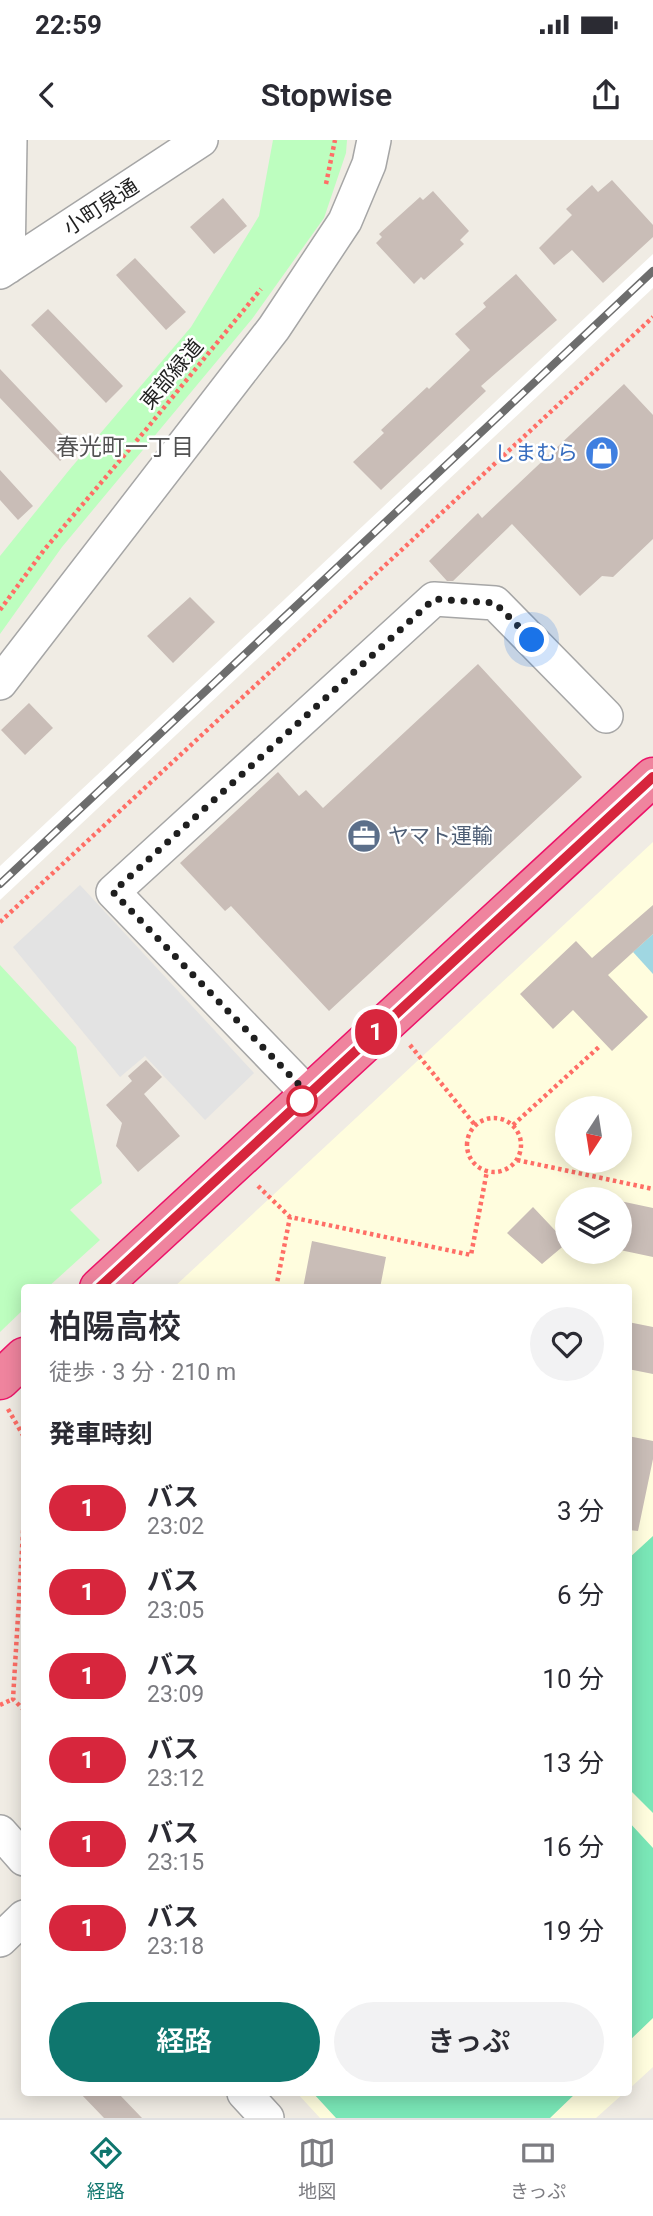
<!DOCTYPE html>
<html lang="ja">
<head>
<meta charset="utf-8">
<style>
	body { margin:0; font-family:Roboto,"Noto Sans JP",sans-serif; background:#f2f2f3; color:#2b2b33; height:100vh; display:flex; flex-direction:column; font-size:26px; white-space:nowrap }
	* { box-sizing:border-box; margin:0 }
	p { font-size:23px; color:#7c7c81 }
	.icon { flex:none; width:38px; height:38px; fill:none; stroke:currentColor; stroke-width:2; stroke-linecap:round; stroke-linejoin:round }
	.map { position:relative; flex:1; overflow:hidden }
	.details { position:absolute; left:21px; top:1144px; width:611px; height:812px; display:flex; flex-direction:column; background:#fff; border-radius:7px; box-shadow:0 4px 18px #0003 }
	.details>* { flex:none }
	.badge { padding:0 14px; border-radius:23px; font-size:24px; line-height:46px }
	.needle { width:46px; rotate:192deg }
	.buttons { position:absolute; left:555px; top:956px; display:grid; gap:14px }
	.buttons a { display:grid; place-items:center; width:77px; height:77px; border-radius:50%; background:#fff; box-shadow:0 4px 18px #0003; font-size:35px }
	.you { position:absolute; width:35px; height:35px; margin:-18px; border:5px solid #fff; border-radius:50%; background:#1a73e8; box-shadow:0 0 0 10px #1a73e833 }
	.map>.badge { position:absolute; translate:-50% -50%; box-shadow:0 0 0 4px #fff }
	h2 { padding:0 28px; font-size:26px; line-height:63px }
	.round { display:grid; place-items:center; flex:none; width:74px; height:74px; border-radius:37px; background:#f2f2f3 }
	.summary { display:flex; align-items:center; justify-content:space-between; height:119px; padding:0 28px }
	h1 { font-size:33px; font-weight:600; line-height:52px }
	.primary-button { display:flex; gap:14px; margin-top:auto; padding:14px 28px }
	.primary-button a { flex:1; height:80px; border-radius:42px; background:#0f766e; color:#fff; font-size:28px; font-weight:600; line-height:80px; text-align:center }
	.primary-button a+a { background:#f2f2f3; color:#2b2b33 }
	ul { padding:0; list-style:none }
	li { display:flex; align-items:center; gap:21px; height:84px; padding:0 28px }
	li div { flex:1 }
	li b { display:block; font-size:26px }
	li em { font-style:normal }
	li .badge { min-width:77px; font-weight:700; text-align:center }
	.status { display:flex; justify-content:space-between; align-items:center; height:49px; padding:0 35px; background:#fff; direction:ltr }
	.status svg { height:19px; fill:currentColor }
	header { display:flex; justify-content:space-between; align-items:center; height:91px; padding:0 28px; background:#fff; font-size:32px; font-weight:600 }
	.tabs { display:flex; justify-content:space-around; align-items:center; height:98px; border-top:2px solid #e1e1e2; background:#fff; font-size:19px; color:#7c7c81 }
	.tabs a { display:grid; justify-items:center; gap:4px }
	.tabs .active { color:#0f766e }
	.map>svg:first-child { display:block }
	.education { fill:#fffdde; fill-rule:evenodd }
	.park { fill:#bdfebf }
	.pitch { fill:#7ae7b7 }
	.parking { fill:#e3e3e3 }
	.water { fill:#a0d7e2 }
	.pier { fill:#fff }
	.building { fill:#c9bdb7 }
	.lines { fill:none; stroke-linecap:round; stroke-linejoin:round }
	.minor-casing { stroke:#a6a6a6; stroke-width:36 }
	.highway-casing { stroke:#ec1469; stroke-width:41 }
	.path { stroke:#ff6e66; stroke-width:4.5; stroke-dasharray:3.5 3.5; stroke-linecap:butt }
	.minor { stroke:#fff; stroke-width:33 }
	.highway { stroke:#ef849e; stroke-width:38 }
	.rail-casing { stroke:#6d6d6d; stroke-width:8 }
	.rail { stroke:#fff; stroke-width:5; stroke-dasharray:16; stroke-linecap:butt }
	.line-casing { stroke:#fff; stroke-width:16 }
	.line { stroke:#d7263d; stroke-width:10 }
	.walk { stroke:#1f1f1f; stroke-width:7; stroke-dasharray:0 12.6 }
	.stop-dot { fill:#fff; stroke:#d7263d; stroke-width:3.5 }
	.labels { text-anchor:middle; stroke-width:5; stroke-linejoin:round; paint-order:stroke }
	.street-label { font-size:21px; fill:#1f1f1f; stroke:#fff }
	.shop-label { font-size:21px; fill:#366cbe; stroke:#fff; text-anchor:end }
	.service-label { font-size:21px; fill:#4e5e75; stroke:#fff; text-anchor:start }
	.neighbourhood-label { font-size:23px; fill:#525252; stroke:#fff }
</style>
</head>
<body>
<div class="status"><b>22:59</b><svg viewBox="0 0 49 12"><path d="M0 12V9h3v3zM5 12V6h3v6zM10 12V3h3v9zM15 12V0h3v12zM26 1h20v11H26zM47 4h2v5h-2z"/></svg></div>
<header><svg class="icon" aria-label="back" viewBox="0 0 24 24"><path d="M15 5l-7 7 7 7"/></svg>Stopwise<svg class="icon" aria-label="share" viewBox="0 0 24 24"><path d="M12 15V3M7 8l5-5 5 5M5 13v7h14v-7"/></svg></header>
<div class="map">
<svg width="653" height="1978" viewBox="0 0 653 1978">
	<rect width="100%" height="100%" fill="#f0ece4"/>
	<path class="education" d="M 653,702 L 653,1927 L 628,1950 L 628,1148 L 173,1148 ZM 567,968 L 620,968 L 620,1020 L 567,1020 ZM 567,1059 L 620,1059 L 620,1111 L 567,1111 Z
		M 297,1953 L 624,1953 L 596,1978 L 320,1978 Z"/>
	<path class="park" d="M 273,0 L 347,0 L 346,13 L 324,78 L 252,179 L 62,407 L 0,494 L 0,416 L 70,329 L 191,187 L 259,76 Z
		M 0,825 L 76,907 L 102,1043 L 70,1070 L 100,1100 L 47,1148 L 24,1148 L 24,1169 L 0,1192 Z"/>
	<path class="pitch" d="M 653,1396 L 653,1673 L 628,1648 L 628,1419 Z
		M 628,1681 L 653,1708 L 653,1878 L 628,1902 Z
		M 313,1953 L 576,1953 L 550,1978 L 336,1978 Z"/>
	<path class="parking" d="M 80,745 L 254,933 L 205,980 L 145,916 L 120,937 L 13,807 Z"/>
	<path class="water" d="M 653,794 L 653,834 L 633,812 Z"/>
	<path class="pier" d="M 653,114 L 653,148 L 0,760 L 0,726 Z"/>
	<path class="building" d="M 612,40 L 653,85 L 653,97 L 603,143 L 572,110 L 554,125 L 539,108 L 572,75 L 566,69 L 592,45 L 598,52 Z
		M 433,51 L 469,91 L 460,100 L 464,104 L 424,140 L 421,137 L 414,144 L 376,103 L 382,97 L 379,94 L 420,57 L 423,60 Z
		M 223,58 L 247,86 L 214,114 L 190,87 Z
		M 135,118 L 186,172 L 166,190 L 116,135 Z
		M 516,134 L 557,180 L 481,246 L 486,251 L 381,350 L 353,322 L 384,293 L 381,290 L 427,247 L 429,249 L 470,210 L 455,194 L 486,167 L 483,163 Z
		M 48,169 L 123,246 L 106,263 L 31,185 Z
		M 0,229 L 75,308 L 60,321 L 0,258 Z
		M 624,244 L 653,275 L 653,399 L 613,437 L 602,436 L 580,456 L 512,384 L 453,441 L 447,441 L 429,421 L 478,373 L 482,378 Z
		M 0,330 L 33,366 L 18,380 L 0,360 Z
		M 190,457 L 215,482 L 173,523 L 147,496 Z
		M 478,524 L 582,637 L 329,871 L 231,766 L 225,771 L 180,723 L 278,632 L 299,656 L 306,650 L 323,668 Z
		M 29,563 L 53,588 L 25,615 L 1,590 Z
		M 653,765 L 653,794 L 608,835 L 648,877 L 612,911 L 573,870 L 553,889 L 520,854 L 576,801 L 592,818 Z
		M 146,920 L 162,937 L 144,954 L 180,996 L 138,1032 L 116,1006 L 122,983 L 106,965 L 132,941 L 128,936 Z
		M 620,1061 L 653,1068 L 653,1117 L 620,1110 Z
		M 533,1067 L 567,1103 L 542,1124 L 507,1093 Z
		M 312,1101 L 386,1117 L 380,1148 L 303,1148 Z
		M 628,1182 L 653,1187 L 653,1234 L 628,1229 Z
		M 628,1296 L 653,1301 L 653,1319 L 638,1391 L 628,1390 Z
		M 80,1953 L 118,1953 L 142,1978 L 104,1978 Z"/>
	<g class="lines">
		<g class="minor-casing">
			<path id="minor" d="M 8,127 L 10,0
				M 0,132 L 201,0
				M 0,543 L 274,188 L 345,81 L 369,24 L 374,0
				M 309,955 L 113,752 L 434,459 L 495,463 L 606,576
				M 0,1692 L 24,1719
				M 0,1800 L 24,1777
				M 244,1953 L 267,1978"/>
		</g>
		<g class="highway-casing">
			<path id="highway" d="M 99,1148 L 653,637
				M 0,1240 L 24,1217"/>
		</g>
		<path class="path" d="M 326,44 L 335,0
			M 0,470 L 44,410 L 144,292 L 261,149
			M 0,782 L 653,177
			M 410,905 L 475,985
			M467 1005a27 27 0 1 1 54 0a27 27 0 1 1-54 0Z
			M 513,985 L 600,906
			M 517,1020 L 653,1049
			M 258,1046 L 290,1077
			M 276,1148 L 290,1077 L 471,1115 L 487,1031
			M 8,1269 L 24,1297
			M 24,1376 L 13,1559 L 24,1570
			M 0,1565 L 13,1559"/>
		<use href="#minor" class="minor"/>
		<use href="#highway" class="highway"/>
		<g class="rail-casing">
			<path id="rail" d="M 0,744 L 653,131"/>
		</g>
		<use href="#rail" class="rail"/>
	</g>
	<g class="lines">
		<g class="line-casing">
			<path id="line" d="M 99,1148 L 653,637"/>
		</g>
		<use href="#line" class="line"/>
		<path class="walk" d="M 302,961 L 309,955 L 113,752 L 434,459 L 495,463 L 532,500"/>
	</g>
	<defs>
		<g id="shop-disc" transform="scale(1.75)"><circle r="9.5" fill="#3f7fe0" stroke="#fff"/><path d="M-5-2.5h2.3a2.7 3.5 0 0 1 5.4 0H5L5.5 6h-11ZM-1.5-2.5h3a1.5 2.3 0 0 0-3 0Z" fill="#fff"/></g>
		<g id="office-disc" transform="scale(1.75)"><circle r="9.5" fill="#5c6f8a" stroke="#fff"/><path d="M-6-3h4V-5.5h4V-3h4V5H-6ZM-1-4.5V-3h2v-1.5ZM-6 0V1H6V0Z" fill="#fff"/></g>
	</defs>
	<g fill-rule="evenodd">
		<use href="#shop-disc" x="602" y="313"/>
		<use href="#office-disc" x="364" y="696"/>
	</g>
	<circle class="stop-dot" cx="302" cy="961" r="14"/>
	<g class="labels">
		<g class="street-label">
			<text transform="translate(101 67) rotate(-33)" y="7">小町泉通</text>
			<text transform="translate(172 234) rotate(-50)" y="7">東部緑道</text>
		</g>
		<g class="shop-label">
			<text x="578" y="320">しまむら</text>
		</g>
		<g class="service-label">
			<text x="388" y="703">ヤマト運輸</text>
		</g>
		<g class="neighbourhood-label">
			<text x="125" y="315">春光町一丁目</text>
		</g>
	</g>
</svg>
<div class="buttons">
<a><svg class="needle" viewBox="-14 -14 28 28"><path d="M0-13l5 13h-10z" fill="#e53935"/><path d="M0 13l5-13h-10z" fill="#7c7c81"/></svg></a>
<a><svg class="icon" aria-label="layers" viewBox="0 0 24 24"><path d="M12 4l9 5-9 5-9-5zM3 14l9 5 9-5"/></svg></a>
</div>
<div class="you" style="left:532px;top:500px"></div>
<b class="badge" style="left:376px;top:892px;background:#d7263d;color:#fff">1</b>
<section class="details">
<div class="summary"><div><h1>柏陽高校</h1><p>徒歩 · 3 分 · 210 m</p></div><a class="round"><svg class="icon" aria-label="heart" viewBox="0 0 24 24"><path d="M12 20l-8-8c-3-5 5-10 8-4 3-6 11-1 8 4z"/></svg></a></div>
<h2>発車時刻</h2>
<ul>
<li><span class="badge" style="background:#d7263d;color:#fff">1</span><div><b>バス</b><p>23:02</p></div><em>3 分</em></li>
<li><span class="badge" style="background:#d7263d;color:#fff">1</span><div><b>バス</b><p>23:05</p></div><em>6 分</em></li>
<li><span class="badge" style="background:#d7263d;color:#fff">1</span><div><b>バス</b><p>23:09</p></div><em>10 分</em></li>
<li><span class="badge" style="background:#d7263d;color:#fff">1</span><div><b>バス</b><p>23:12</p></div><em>13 分</em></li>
<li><span class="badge" style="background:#d7263d;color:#fff">1</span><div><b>バス</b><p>23:15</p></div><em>16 分</em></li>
<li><span class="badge" style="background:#d7263d;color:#fff">1</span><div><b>バス</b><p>23:18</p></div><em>19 分</em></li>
</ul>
<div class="primary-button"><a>経路</a><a>きっぷ</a></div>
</section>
</div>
<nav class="tabs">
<a class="active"><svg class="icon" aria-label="directions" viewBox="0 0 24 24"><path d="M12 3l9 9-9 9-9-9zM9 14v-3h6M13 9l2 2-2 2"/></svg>経路</a>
<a><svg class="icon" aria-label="map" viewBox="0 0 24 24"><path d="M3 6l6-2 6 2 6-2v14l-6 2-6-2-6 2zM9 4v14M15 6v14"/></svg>地図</a>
<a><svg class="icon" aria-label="tickets" viewBox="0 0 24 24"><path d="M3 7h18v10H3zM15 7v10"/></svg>きっぷ</a>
</nav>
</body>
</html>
